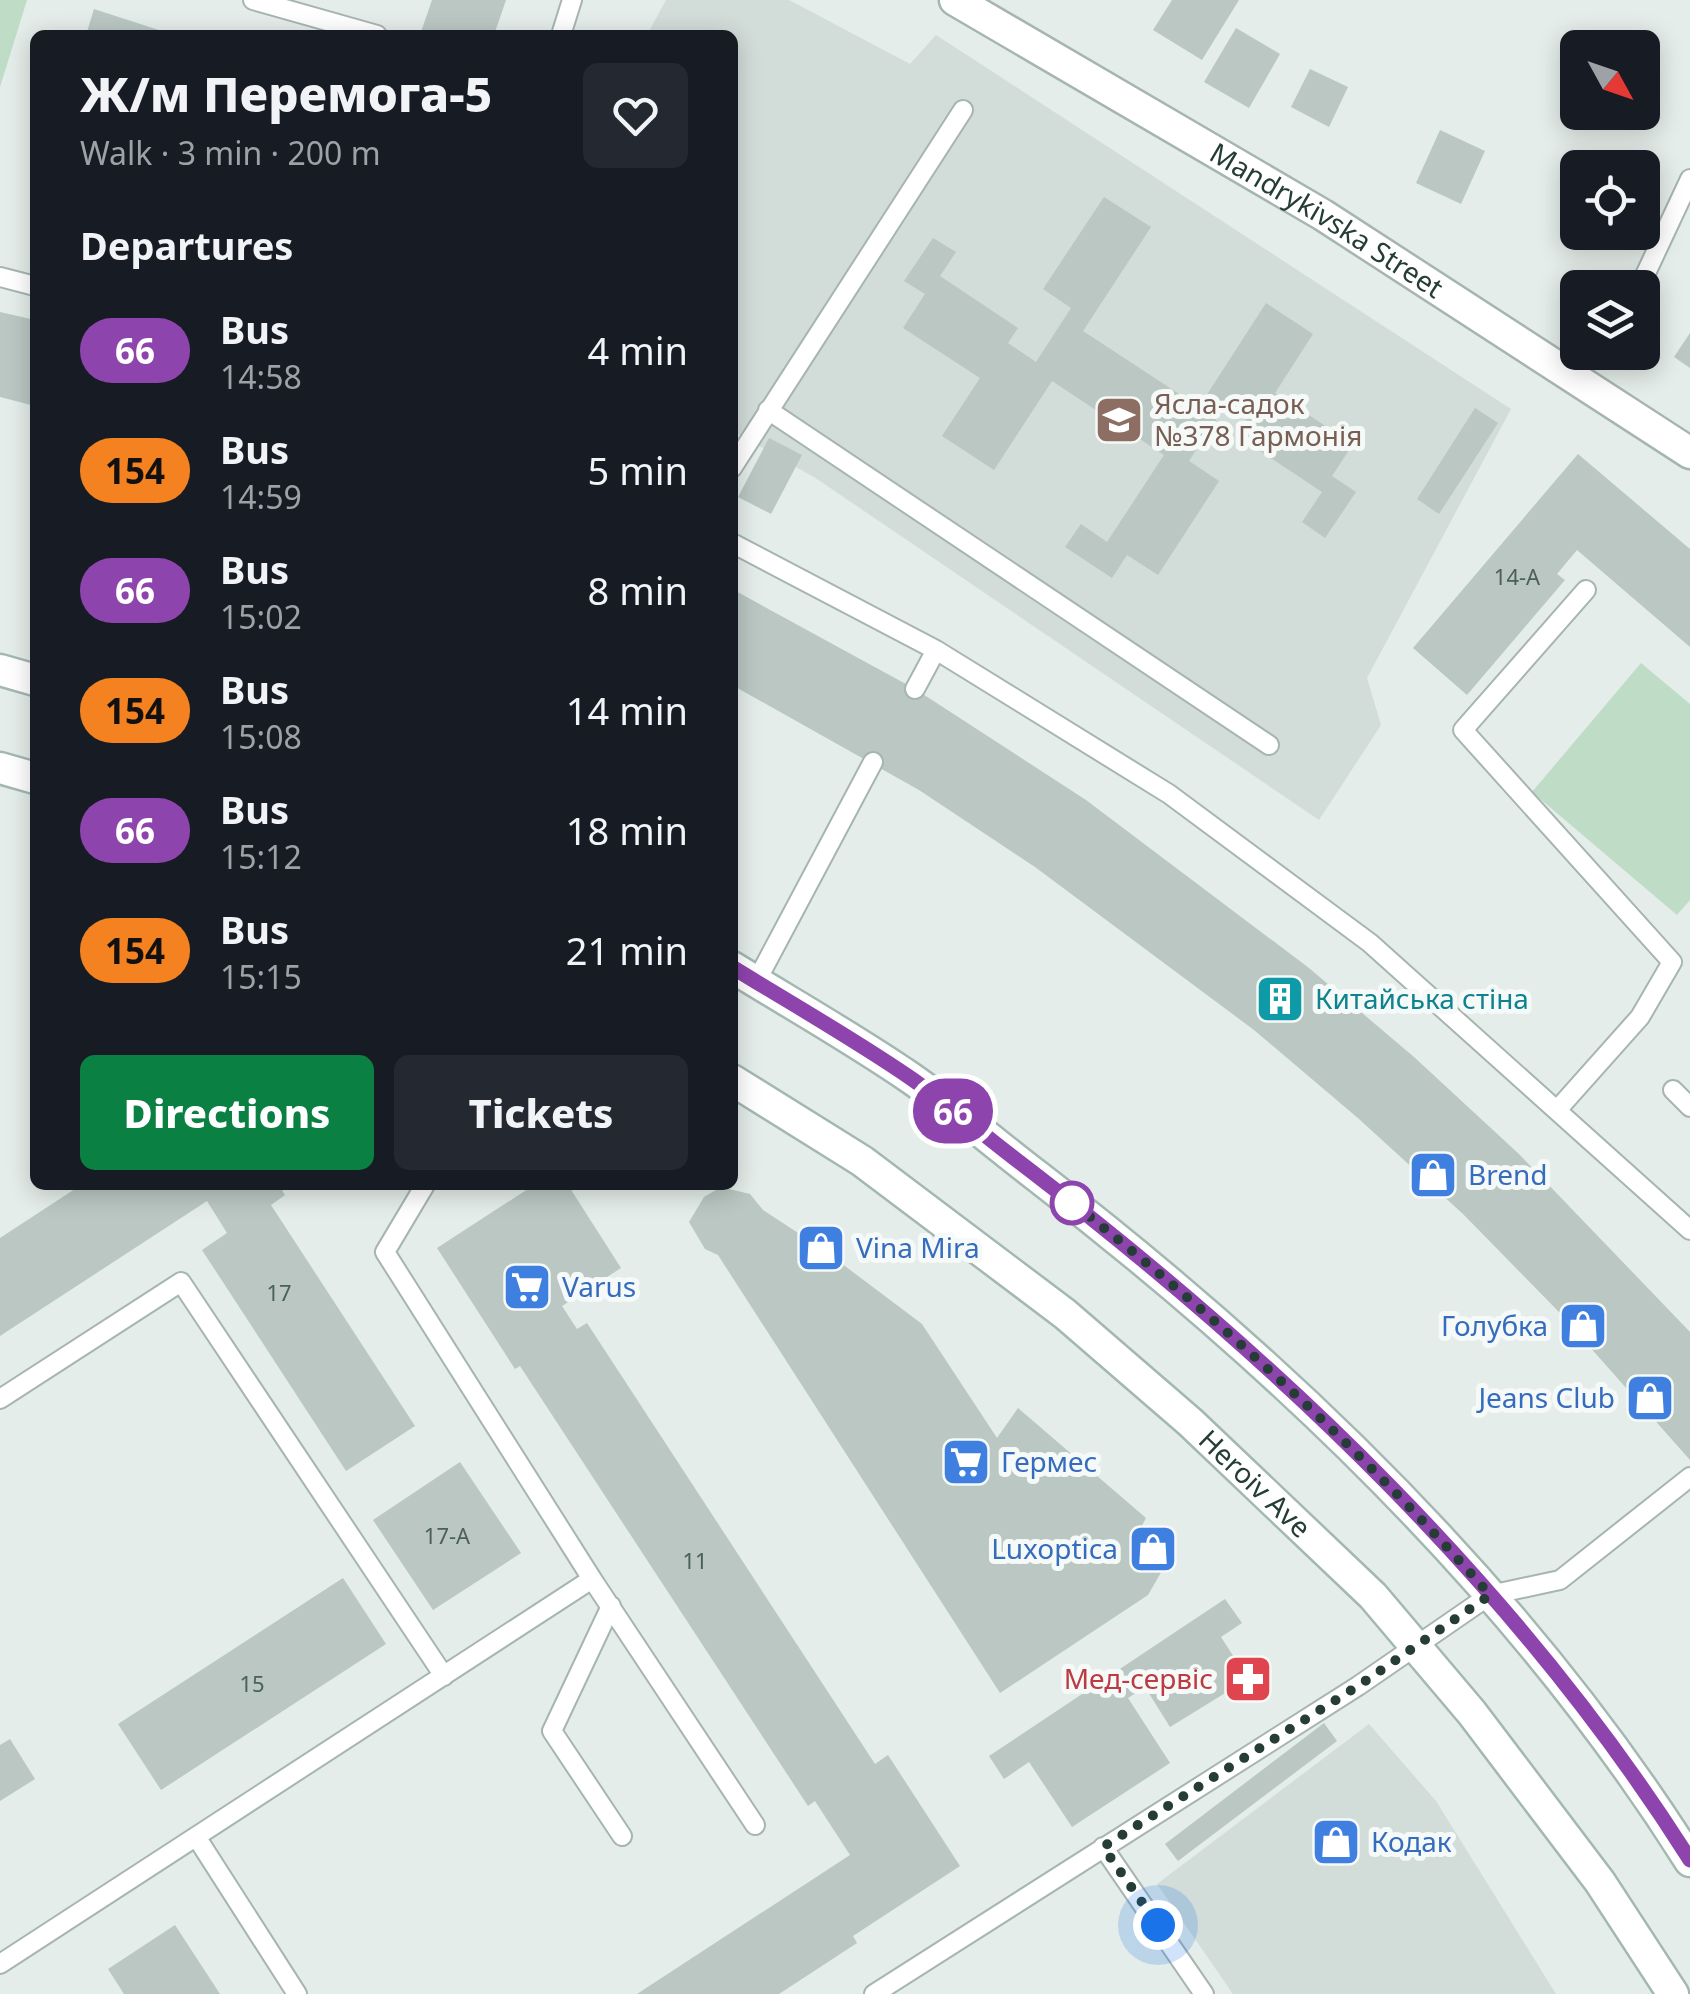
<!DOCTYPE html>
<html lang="en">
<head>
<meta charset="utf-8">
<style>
	body { margin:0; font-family:"Noto Sans",sans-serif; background:#242831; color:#f1f3f6; height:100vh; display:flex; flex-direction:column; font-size:38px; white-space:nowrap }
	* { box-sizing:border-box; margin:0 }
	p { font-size:32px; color:#9ea1a6 }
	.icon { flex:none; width:55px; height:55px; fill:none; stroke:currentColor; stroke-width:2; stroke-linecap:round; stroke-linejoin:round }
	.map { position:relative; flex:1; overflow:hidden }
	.sheet { position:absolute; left:30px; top:30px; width:708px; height:1160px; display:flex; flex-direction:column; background:#171b24; border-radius:15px; box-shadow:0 5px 25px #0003 }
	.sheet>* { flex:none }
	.badge { padding:0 20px; border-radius:32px; font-size:35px; line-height:65px }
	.needle { width:65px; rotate:130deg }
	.buttons { position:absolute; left:1560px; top:30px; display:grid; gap:20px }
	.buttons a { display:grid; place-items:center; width:100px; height:100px; border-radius:15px; background:#171b24; box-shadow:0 5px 25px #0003; font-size:50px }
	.you { position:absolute; width:50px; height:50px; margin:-25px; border:8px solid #fff; border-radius:50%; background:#1a73e8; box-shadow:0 0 0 15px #1a73e833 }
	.map>.badge { position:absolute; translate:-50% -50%; box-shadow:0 0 0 5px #fff }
	h2 { padding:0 50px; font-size:38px; line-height:90px }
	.round { display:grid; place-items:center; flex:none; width:105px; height:105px; border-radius:15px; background:#242831 }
	.headline { display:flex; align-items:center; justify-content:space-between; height:170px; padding:0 50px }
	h1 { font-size:48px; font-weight:800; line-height:75px }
	.action { display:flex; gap:20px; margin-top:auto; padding:20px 50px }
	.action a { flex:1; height:115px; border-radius:15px; background:#0b8043; color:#fff; font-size:40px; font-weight:800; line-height:115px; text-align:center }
	.action a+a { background:#242831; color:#f1f3f6 }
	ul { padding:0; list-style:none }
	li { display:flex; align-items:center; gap:30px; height:120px; padding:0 50px }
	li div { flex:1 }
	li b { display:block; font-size:38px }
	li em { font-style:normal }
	li .badge { min-width:110px; font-weight:700; text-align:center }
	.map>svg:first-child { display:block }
	.built { fill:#d2dcd8 }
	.green { fill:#bfdcc6 }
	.building { fill:#bac7c2 }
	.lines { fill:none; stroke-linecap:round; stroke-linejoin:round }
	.service-casing { stroke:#a7b5b0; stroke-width:22 }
	.minor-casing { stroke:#a7b5b0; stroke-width:35 }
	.secondary-casing { stroke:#a3b8b0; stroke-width:35 }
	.service { stroke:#fff; stroke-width:18 }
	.minor { stroke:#fff; stroke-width:30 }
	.secondary { stroke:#fff; stroke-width:30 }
	.line-casing { stroke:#fff; stroke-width:22 }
	.line { stroke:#8e44ad; stroke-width:15 }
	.walk { stroke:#253d36; stroke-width:10; stroke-dasharray:0 18 }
	.stop-dot { fill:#fff; stroke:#8e44ad; stroke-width:5 }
	.labels { text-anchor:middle; stroke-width:10; stroke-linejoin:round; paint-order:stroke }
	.number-label { font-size:22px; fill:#4a6059 }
	.street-label { font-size:28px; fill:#253d36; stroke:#f5f9f7 }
	.education-label { font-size:28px; fill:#785e54; stroke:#f5f9f7; text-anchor:start }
	.culture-label { font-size:28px; fill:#0d838f; stroke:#f5f9f7; text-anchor:start }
	.shop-label { font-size:28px; fill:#366cbe; stroke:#f5f9f7; text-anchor:start }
	.health-label { font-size:28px; fill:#be3a42; stroke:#f5f9f7; text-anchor:end }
</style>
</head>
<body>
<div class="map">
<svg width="1690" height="1994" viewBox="0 0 1690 1994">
	<rect width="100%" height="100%" fill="#e4ede9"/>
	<path class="built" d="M 666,0 L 789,0 L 910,64 L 936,35 L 1511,409 L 1367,678 L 1381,725 L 1319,820 L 817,479 L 733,431 L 732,35 L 647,35 Z
		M 1369,1724 L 1436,1801 L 1556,1994 L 1233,1994 L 1157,1884 Z"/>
	<path class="green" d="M 0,0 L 27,0 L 0,87 Z
		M 1641,663 L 1690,704 L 1690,900 L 1677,915 L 1532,792 Z"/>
	<path class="building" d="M 432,0 L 506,0 L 494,35 L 420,35 Z
		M 1172,0 L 1239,0 L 1202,60 L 1153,30 Z
		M 94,9 L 171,34 L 171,35 L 86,35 Z
		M 1236,28 L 1280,54 L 1249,108 L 1204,82 Z
		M 1310,69 L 1348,87 L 1329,127 L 1291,107 Z
		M 1440,130 L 1485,151 L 1461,204 L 1416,183 Z
		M 1104,197 L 1151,227 L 1083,331 L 1199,407 L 1266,303 L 1313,334 L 1275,393 L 1353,444 L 1332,476 L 1356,492 L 1325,538 L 1302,522 L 1322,492 L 1245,441 L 1255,426 L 1225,406 L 1189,461 L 1219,481 L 1158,575 L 1127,555 L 1112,578 L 1065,547 L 1081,524 L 1107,542 L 1164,455 L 1052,381 L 994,470 L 942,436 L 980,378 L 903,328 L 925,294 L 904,281 L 933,238 L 956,252 L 940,276 L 1018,328 L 1008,343 L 1036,362 L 1071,308 L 1043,289 Z
		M 0,312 L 35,320 L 35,406 L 0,397 Z
		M 1690,333 L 1690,368 L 1674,357 Z
		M 1475,408 L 1498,423 L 1439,514 L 1417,499 Z
		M 769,438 L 802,455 L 771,514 L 738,497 Z
		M 1578,454 L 1690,549 L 1690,647 L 1577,550 L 1557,574 L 1565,580 L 1467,695 L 1413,648 Z
		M 732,589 L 915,689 L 1086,800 L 1309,968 L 1414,1057 L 1520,1155 L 1690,1332 L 1690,1460 L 1557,1310 L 1463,1214 L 1359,1119 L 1254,1030 L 1035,867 L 919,790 L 732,685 Z
		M 81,1185 L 279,1185 L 285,1195 L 271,1205 L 415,1426 L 346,1471 L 202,1250 L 227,1233 L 207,1201 L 0,1336 L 0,1238 Z
		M 534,1185 L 568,1185 L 621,1268 L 562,1306 L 577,1329 L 587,1323 L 875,1764 L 888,1755 L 960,1866 L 853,1936 L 857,1943 L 779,1994 L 637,1994 L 850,1855 L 815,1801 L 808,1806 L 520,1366 L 515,1369 L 437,1248 Z
		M 721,1187 L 750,1194 L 763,1210 L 821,1248 L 922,1324 L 997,1438 L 1018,1408 L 1146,1518 L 1138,1533 L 1153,1549 L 1163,1569 L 1148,1595 L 1000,1693 L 718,1255 L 705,1249 L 689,1222 L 704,1197 Z
		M 460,1462 L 521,1553 L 433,1610 L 373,1520 Z
		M 343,1578 L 386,1644 L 161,1790 L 118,1724 Z
		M 1225,1599 L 1242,1623 L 1221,1637 L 1248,1679 L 1170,1727 L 1145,1687 L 1128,1698 L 1170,1763 L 1072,1827 L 1029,1762 L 1004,1779 L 989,1756 Z
		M 1324,1723 L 1337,1741 L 1178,1861 L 1165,1844 Z
		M 10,1739 L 35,1779 L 0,1801 L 0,1745 Z
		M 175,1925 L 220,1994 L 124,1994 L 108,1969 Z"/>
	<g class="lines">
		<g class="service-casing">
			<path id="service" d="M 253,0 L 377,35
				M 561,35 L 572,0
				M 0,277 L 35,286
				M 1639,288 L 1690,179
				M 1570,378 L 1588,352
				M 768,410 L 1269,745
				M 732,468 L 963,110
				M 732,543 L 936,650 L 1169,794 L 1370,943 L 1690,1230
				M 915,689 L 936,650
				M 756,982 L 873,762
				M 1673,1090 L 1690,1107
				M 1558,1109 L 1640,1017 L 1672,962 L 1463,730 L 1586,590
				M 0,1399 L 181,1282 L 444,1676
				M 592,1579 L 755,1825
				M 611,1606 L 552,1731 L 622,1836
				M 197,1838 L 297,1994
				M 1103,1847 L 1204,1994
				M 0,1964 L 592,1579 L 385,1252 L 425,1185
				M 874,1994 L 1358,1686 L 1490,1595 L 1560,1580 L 1690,1477"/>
		</g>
		<g class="minor-casing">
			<g id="minor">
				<path id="s1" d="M 955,0 L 1323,215 L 1690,453"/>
			</g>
		</g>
		<g class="secondary-casing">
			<g id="secondary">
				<path d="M 0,670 L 35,680"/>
				<path d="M 0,768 L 35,778"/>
				<path d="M 732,967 C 792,1004 854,1039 912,1079 C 955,1109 995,1144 1037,1176 C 1285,1367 1522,1594 1690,1861"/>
				<path id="s2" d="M 732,1080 L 862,1161 L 1065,1314 L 1190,1422 L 1373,1596 L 1472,1713 L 1600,1882 L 1673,1994"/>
			</g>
		</g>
		<use href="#service" class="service"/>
		<use href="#minor" class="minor"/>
		<use href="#secondary" class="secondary"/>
	</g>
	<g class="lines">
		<g class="line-casing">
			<path id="line" d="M 732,967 C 792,1004 854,1039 912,1079 C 953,1108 991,1141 1031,1171 C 1282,1364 1520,1591 1690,1860"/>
		</g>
		<use href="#line" class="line"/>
		<path class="walk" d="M 1072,1203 L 1060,1193 C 1214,1314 1360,1447 1490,1595 L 1358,1686 L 1103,1847 L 1158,1925"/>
	</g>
	<defs>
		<g id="school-square" transform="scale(2.5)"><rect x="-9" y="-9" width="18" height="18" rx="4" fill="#8d6e63" stroke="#f5f9f7"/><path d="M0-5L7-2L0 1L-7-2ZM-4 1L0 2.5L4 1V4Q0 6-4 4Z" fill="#fff"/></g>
		<g id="building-square" transform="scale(2.5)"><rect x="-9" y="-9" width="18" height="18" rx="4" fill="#0f9aa8" stroke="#f5f9f7"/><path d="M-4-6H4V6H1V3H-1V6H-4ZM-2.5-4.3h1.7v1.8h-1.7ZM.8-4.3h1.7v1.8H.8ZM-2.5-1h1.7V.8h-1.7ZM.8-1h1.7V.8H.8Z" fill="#fff"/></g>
		<g id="shop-square" transform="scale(2.5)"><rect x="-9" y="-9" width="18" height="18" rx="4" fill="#3f7fe0" stroke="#f5f9f7"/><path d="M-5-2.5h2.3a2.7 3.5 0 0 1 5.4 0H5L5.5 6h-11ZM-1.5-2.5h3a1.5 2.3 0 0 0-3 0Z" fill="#fff"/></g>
		<g id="supermarket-square" transform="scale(2.5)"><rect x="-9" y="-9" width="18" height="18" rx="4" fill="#3f7fe0" stroke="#f5f9f7"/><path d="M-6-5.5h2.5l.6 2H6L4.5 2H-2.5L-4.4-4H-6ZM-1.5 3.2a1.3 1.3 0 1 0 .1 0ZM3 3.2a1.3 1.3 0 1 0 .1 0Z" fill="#fff"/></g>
		<g id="pharmacy-square" transform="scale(2.5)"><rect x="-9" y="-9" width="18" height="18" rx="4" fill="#e0444e" stroke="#f5f9f7"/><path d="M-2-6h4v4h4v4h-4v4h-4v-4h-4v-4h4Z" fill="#fff"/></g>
	</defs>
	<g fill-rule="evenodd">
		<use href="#school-square" x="1119" y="420"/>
		<use href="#building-square" x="1280" y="999"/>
		<use href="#shop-square" x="1433" y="1175"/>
		<use href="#shop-square" x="821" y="1248"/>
		<use href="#supermarket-square" x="527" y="1287"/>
		<use href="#shop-square" x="1583" y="1326"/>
		<use href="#shop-square" x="1650" y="1398"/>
		<use href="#supermarket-square" x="966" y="1462"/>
		<use href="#shop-square" x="1153" y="1549"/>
		<use href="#pharmacy-square" x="1248" y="1679"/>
		<use href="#shop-square" x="1336" y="1842"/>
	</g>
	<circle class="stop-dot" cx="1072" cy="1203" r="20"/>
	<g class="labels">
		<g class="number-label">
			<text x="1517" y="585">14-А</text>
			<text x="279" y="1301">17</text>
			<text x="447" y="1544">17-А</text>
			<text x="695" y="1569">11</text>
			<text x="252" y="1692">15</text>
		</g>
		<g class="street-label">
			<text dy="10" stroke="none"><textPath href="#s1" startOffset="432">Mandrykivska Street</textPath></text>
			<text dy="10" stroke="none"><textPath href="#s2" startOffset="662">Heroiv Ave</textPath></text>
		</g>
		<g class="education-label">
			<text x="1154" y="414">Ясла-садок<tspan x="1154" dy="32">№378 Гармонія</tspan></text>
		</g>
		<g class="culture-label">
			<text x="1315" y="1009">Китайська стіна</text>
		</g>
		<g class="shop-label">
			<text x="1468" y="1185">Brend</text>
			<text x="856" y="1258">Vina Mira</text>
			<text x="562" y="1297">Varus</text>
			<text x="1548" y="1336" text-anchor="end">Голубка</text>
			<text x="1615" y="1408" text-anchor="end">Jeans Club</text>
			<text x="1001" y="1472">Гермес</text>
			<text x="1118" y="1559" text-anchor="end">Luxoptica</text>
			<text x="1371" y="1852">Кодак</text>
		</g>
		<g class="health-label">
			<text x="1213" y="1689">Мед-сервіс</text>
		</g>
	</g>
</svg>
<div class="buttons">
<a><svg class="needle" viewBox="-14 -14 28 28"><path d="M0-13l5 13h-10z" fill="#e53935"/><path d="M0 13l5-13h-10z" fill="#9ea1a6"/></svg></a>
<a><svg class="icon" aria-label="locate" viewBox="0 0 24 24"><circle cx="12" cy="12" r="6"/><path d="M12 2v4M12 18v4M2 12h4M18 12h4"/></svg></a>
<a><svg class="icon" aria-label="layers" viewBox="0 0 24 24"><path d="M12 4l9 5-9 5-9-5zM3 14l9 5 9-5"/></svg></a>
</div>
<div class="you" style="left:1158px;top:1925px"></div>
<b class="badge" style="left:953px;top:1111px;background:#8e44ad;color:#fff">66</b>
<section class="sheet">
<div class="headline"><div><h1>Ж/м Перемога-5</h1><p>Walk · 3 min · 200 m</p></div><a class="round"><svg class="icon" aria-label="heart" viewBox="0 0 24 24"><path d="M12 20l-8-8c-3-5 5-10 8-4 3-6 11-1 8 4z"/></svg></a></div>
<h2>Departures</h2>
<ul>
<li><span class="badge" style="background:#8e44ad;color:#fff">66</span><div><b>Bus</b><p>14:58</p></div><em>4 min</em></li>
<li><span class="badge" style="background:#f58220;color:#111">154</span><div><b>Bus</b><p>14:59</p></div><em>5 min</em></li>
<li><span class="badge" style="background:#8e44ad;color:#fff">66</span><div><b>Bus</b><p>15:02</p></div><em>8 min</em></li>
<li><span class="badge" style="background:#f58220;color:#111">154</span><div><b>Bus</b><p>15:08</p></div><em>14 min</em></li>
<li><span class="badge" style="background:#8e44ad;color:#fff">66</span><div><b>Bus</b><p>15:12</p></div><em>18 min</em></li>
<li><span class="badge" style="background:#f58220;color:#111">154</span><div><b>Bus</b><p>15:15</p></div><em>21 min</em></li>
</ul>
<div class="action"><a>Directions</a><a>Tickets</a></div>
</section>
</div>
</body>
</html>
